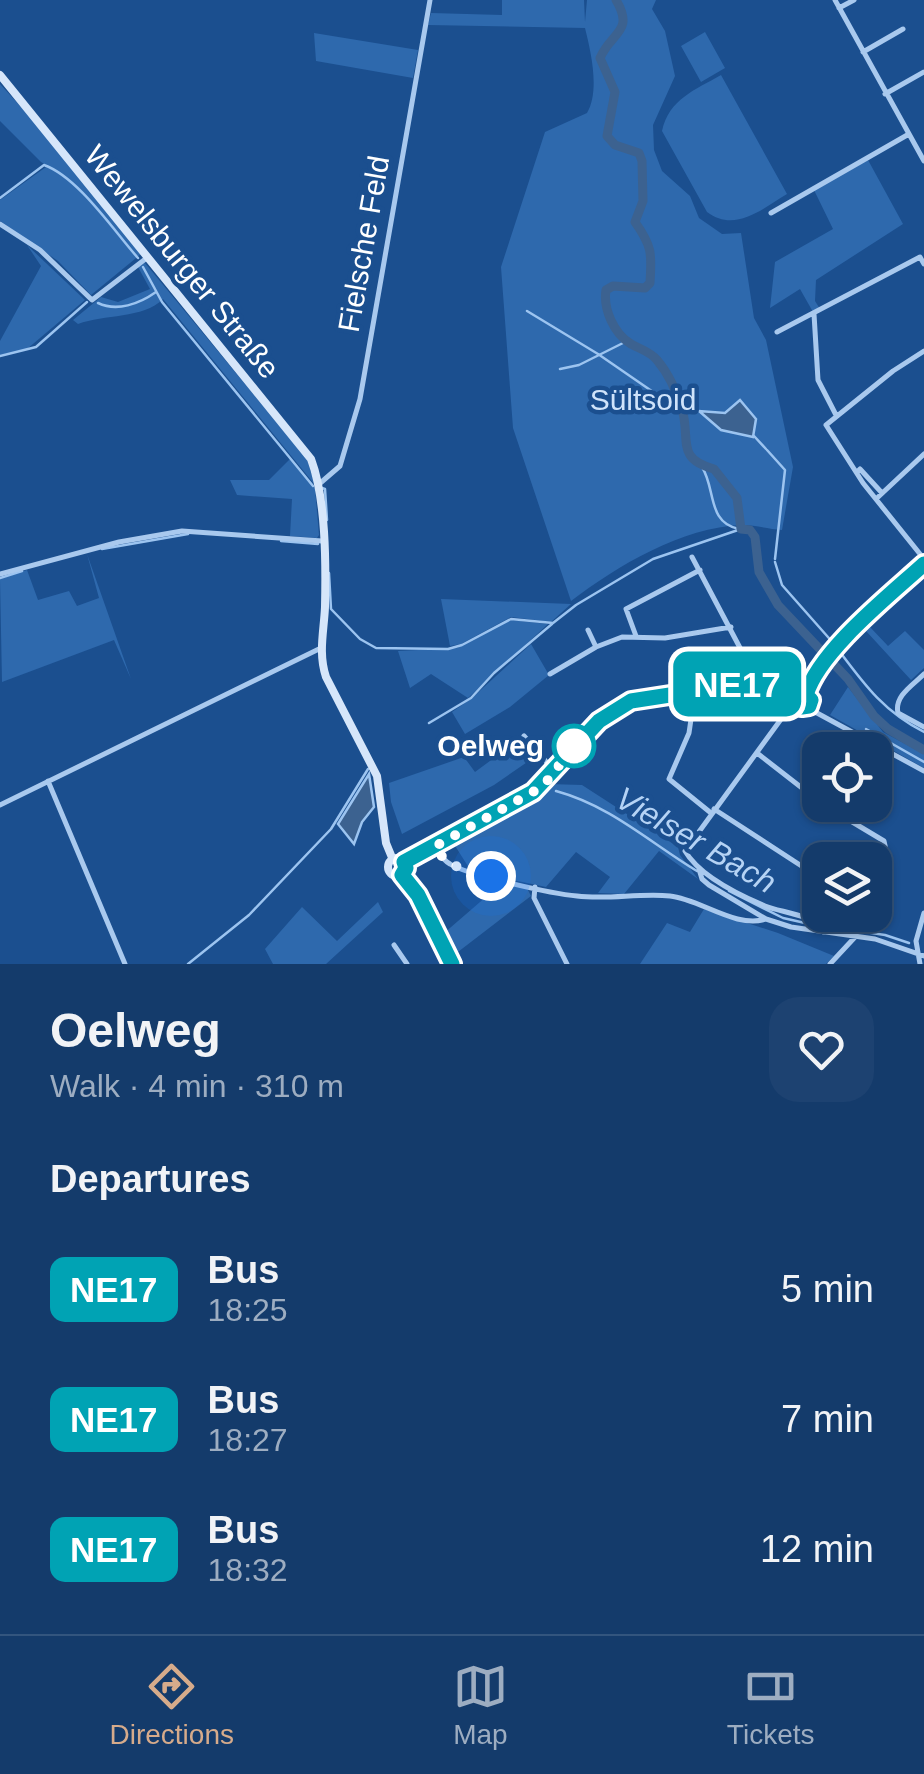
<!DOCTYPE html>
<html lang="en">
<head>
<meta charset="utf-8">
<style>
	body { margin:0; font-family:Helvetica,sans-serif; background:#1d4271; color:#f1f3f6; height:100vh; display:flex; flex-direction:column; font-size:38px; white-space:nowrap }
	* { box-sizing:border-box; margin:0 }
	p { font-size:32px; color:#9dadc1 }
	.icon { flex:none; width:55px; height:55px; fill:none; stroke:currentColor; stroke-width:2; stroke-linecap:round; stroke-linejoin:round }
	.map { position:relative; height:964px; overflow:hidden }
	.details { display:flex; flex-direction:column; background:#143b6b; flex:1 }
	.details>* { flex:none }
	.badge { padding:0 20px; border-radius:15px; font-size:35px; line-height:65px }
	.controls { position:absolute; left:802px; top:732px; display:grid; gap:20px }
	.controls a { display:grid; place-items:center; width:90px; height:90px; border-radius:20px; background:#143b6b; box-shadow:0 2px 8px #0004,0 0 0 2px #33557e; font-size:50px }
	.you { position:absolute; width:50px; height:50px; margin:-25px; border:8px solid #fff; border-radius:50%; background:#1a73e8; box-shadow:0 0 0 15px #1a73e833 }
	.map>.badge { position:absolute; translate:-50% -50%; box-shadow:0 0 0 5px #fff }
	h2 { padding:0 50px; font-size:38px; line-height:90px }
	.round { display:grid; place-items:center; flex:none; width:105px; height:105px; border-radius:30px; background:#1d4271 }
	.summary { display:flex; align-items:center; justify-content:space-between; height:170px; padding:0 50px }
	h1 { font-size:48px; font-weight:600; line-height:75px }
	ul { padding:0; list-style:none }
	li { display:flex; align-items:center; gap:30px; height:130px; padding:0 50px }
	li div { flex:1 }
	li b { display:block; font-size:38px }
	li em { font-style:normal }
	li .badge { min-width:110px; font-weight:700; text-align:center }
	.dock { display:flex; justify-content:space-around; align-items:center; height:140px; border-top:2px solid #33557e; background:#143b6b; font-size:28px; color:#9dadc1 }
	.dock a { display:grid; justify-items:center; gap:5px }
	.dock .selected { color:#d6ab8b }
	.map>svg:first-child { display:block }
	.green { fill:#2e69ad }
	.water { fill:#3c6290; stroke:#9cc4f0; stroke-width:2.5 }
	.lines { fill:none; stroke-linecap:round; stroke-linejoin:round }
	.stream { stroke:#9cc4f0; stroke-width:2.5 }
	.river { stroke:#3c6290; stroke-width:9 }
	.street { stroke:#a9c9ee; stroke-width:5 }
	.secondary { stroke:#d6e6fa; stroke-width:8 }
	.line-casing { stroke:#fff; stroke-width:22 }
	.line { stroke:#00a3b4; stroke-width:15 }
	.walk { stroke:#fff; stroke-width:10; stroke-dasharray:0 18 }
	.stop-dot { fill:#fff; stroke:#00a3b4; stroke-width:5 }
	.labels { text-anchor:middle; stroke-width:9; stroke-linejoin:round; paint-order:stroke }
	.street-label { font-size:30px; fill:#fff; stroke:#1b4f8f }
	.park-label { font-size:30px; fill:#cfe3fa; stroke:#1b4f8f }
	.stop-label { font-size:30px; font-weight:bold; fill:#fff; stroke:#1b4f8f; text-anchor:end }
	.water-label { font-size:32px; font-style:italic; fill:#b5d3f5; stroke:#1b4f8f }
</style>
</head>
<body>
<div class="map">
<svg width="924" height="964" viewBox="0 0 924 964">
	<rect width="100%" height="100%" fill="#1b4f8f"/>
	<path class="green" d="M 502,0 L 584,0 L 585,22 L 587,0 L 656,0 L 652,9 L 665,31 L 675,76 L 653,125 L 654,150 L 662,171 L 690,196 L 699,218 L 722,234 L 741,233 L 754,318 L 766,340 L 793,467 L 782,530 C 769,529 755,525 742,525 C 682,527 617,566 571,601 L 513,428 L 501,267 L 545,132 L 587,113 C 600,91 591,52 585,28 L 428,25 L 431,13 L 502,15 Z
		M 705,32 L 725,68 L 701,82 L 681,46 Z
		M 314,33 L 418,50 L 413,78 L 316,61 Z
		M 721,75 L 787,194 C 762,209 735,233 707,212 L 662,131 C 669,99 695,90 721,75 Z
		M 0,84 L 43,131 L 141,254 L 91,295 L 58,261 L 0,221 L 0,200 L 46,167 L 51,168 L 41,162 L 0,121 Z
		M 868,160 L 903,224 L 816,280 L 815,301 L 820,309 L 813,312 L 800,289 L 770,308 L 775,262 L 833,229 L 814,190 Z
		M 27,245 L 85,300 L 27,349 L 0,355 L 0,341 L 41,266 Z
		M 145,263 L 307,459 L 315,485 L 163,299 C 143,319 104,314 78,324 L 73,320 L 101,297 L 118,302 L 150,289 L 138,267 Z
		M 291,458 L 315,488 L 319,535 L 317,538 L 290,536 L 292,499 L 237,495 L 230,480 L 269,480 Z
		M 87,554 L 131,679 L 114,640 L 2,682 L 0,579 L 27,570 L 38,600 L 69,591 L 77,606 L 99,598 Z
		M 441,599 L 571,604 L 551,622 L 511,617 L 461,644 L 450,646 Z
		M 511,620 L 548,624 L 468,698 L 431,674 L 410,688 L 398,651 L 457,648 Z
		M 870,627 L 888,646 L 905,631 L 924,650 L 924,668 L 911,680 L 866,631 Z
		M 531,644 L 549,675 L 510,707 L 465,734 L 452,712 L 472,698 Z
		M 848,687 L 883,732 L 924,754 L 924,768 L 830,715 Z
		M 521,738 L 536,756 L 494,785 L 402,834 L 391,802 L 389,783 L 464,757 L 475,772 Z
		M 548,784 L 582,785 L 678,847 L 680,855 L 698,879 L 659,851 L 624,894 L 598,893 L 610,877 L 576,852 L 546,887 L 471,871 L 452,841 L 518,806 Z
		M 502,883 L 527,888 L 531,896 L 454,955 L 443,934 Z
		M 378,902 L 383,912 L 326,964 L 273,964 L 265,949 L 302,907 L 337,941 Z
		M 704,909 L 778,933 L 834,956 L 826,964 L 640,964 L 667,923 L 690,932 Z"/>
	<path class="water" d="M 740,400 L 756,419 L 753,437 L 721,430 L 699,411 L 725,413 Z
		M 369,774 L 374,807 L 362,822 L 354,844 L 338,824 Z"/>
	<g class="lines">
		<path class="stream" d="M 0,198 L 44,165 C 78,177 114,231 138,258
			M 143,267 L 162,302 L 313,486
			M 98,303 C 117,312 139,304 156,292
			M 527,311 L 598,354 L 672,405
			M 0,356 L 36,347 L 87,302
			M 560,369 L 579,365 L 627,341
			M 754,436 L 766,449
			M 767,450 L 785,470 L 775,559
			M 702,467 C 716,489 707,523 739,529
			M 322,488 L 325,489 L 327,520
			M 281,541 L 318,544
			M 102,549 L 188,534
			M 775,562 L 782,585 L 835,645
			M 329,573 L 331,609 L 360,639 L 376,648 L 448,649 L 462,645 L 511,619 L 553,623 L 576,605 L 653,559 L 741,529
			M 0,578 L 22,571
			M 840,652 C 866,687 885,712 924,732
			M 429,723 L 471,698 L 494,673 L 552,624
			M 866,729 L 924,762
			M 556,791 C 611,806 649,842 697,871
			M 729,891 L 783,918 L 814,925
			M 838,928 L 885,935 L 909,943
			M 188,964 L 249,915 L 331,829 L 368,769"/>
		<path class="river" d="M 616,0 C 635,32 611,32 600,58 L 615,92 L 607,136 L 615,145 L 639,153 L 642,161 L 643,201 L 635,222 C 652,246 652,253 650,283 L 645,288 L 613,286 L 606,290 C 603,309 614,334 631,344 C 640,349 651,352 657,360 C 668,373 677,393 682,409 C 691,439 675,459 714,469 L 737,498 L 741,529 L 750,530 L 755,537 L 759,572 L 778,605 L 848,679 L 874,716 L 888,729 L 924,750"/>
		<path class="street" d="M 835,0 L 924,161
			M 839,8 L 854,0
			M 863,52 L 903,29
			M 885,94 L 924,72
			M 771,213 L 909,134
			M 0,224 L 40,250 L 92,300 L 148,257
			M 814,314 L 818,380 L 836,415
			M 777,332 L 920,257 L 924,264
			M 924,351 L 893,371 L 826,425 L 863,483 L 924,559
			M 857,472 L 860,469 L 882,493
			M 318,485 L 340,466 L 360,399 L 430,0
			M 876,499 L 924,454
			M 692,557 L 748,663 L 748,685
			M 0,574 L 119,542 L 182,531 L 322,541
			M 588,630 L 596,647
			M 636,636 L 626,609 L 700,570
			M 550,674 L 596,647 L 622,637 L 665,638 L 731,627
			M 924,674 C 913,685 894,696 898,713 L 924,727
			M 695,692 L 689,733 L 669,779 L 711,813
			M 806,695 C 819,652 890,595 924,564
			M 789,702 L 787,711 L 685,851 C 699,875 739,895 765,906 C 782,913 814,914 823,932
			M 524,736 L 555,772
			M 757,753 L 820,802
			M 48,781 L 125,964
			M 0,805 L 321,648
			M 824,805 L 884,841 L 888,859 L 875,877
			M 714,809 L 820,878
			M 434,847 C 439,854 443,860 450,864 C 467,875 553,894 577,896 C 607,900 639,893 670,896 C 700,899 736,929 766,919
			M 405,863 C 443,846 500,818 533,793 C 569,765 586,716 633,700 C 646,696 737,683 747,685 C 764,689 781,703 798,701 L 802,707 L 809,706 L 817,713 L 924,771
			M 699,869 L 702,879 L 709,885 L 766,919 L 791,927 L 875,939 L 924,956
			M 535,887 L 534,898 L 567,964
			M 394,945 L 407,964
			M 830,964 L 856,936
			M 920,964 L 916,941 L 924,913"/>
		<path class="secondary" d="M 0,75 L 311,459 C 326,499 326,563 325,607 C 324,631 318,653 326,677 L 377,776 L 386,843 L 393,860
			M388 867a9 9 0 1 1 18 0a9 9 0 1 1-18 0Z
			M 402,875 L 417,895 L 452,964"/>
	</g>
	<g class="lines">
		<g class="line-casing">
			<path id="line" d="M 452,964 L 418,895 L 402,875 L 406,868 L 404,862 L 533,792 L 599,721 L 631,701 L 741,684 L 790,702 L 798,700 L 802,707 L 809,706 L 811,700 L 806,695 C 819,651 890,595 924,564"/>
		</g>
		<use href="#line" class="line"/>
		<path class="walk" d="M 491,876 C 467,871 449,868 434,847 L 533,792 L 547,781 L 574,746"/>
	</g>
	<circle class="stop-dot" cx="574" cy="746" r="20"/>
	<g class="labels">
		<g class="street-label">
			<text transform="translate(364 244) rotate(-80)" y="10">Fielsche Feld</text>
			<text transform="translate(182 262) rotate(51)" y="10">Wewelsburger Straße</text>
		</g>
		<g class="park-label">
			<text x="643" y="410">Sültsoid</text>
		</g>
		<g class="stop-label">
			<text x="544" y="756">Oelweg</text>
		</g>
		<g class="water-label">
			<text transform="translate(696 840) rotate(30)" y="11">Vielser Bach</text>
		</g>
	</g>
</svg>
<div class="controls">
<a><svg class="icon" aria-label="locate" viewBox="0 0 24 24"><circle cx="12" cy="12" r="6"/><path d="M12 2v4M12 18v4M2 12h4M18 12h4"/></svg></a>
<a><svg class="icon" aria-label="layers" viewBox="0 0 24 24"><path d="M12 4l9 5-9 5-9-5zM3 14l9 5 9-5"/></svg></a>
</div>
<div class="you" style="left:491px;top:876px"></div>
<b class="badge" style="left:737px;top:684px;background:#00a3b4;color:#fff">NE17</b>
</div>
<section class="details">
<div class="summary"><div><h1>Oelweg</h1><p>Walk · 4 min · 310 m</p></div><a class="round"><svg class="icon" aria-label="heart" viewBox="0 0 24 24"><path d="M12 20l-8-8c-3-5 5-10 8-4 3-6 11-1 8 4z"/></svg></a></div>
<h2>Departures</h2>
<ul>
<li><span class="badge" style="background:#00a3b4;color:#fff">NE17</span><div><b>Bus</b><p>18:25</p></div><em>5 min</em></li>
<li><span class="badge" style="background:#00a3b4;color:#fff">NE17</span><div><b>Bus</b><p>18:27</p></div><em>7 min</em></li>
<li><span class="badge" style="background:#00a3b4;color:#fff">NE17</span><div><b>Bus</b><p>18:32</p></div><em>12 min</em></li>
</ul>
</section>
<nav class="dock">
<a class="selected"><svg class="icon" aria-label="directions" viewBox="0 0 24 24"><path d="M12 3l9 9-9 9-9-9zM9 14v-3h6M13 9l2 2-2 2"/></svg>Directions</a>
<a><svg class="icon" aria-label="map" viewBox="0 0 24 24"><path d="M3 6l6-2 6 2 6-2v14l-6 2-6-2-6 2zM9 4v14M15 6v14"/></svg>Map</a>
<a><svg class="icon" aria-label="tickets" viewBox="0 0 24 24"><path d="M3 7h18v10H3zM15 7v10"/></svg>Tickets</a>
</nav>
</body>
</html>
